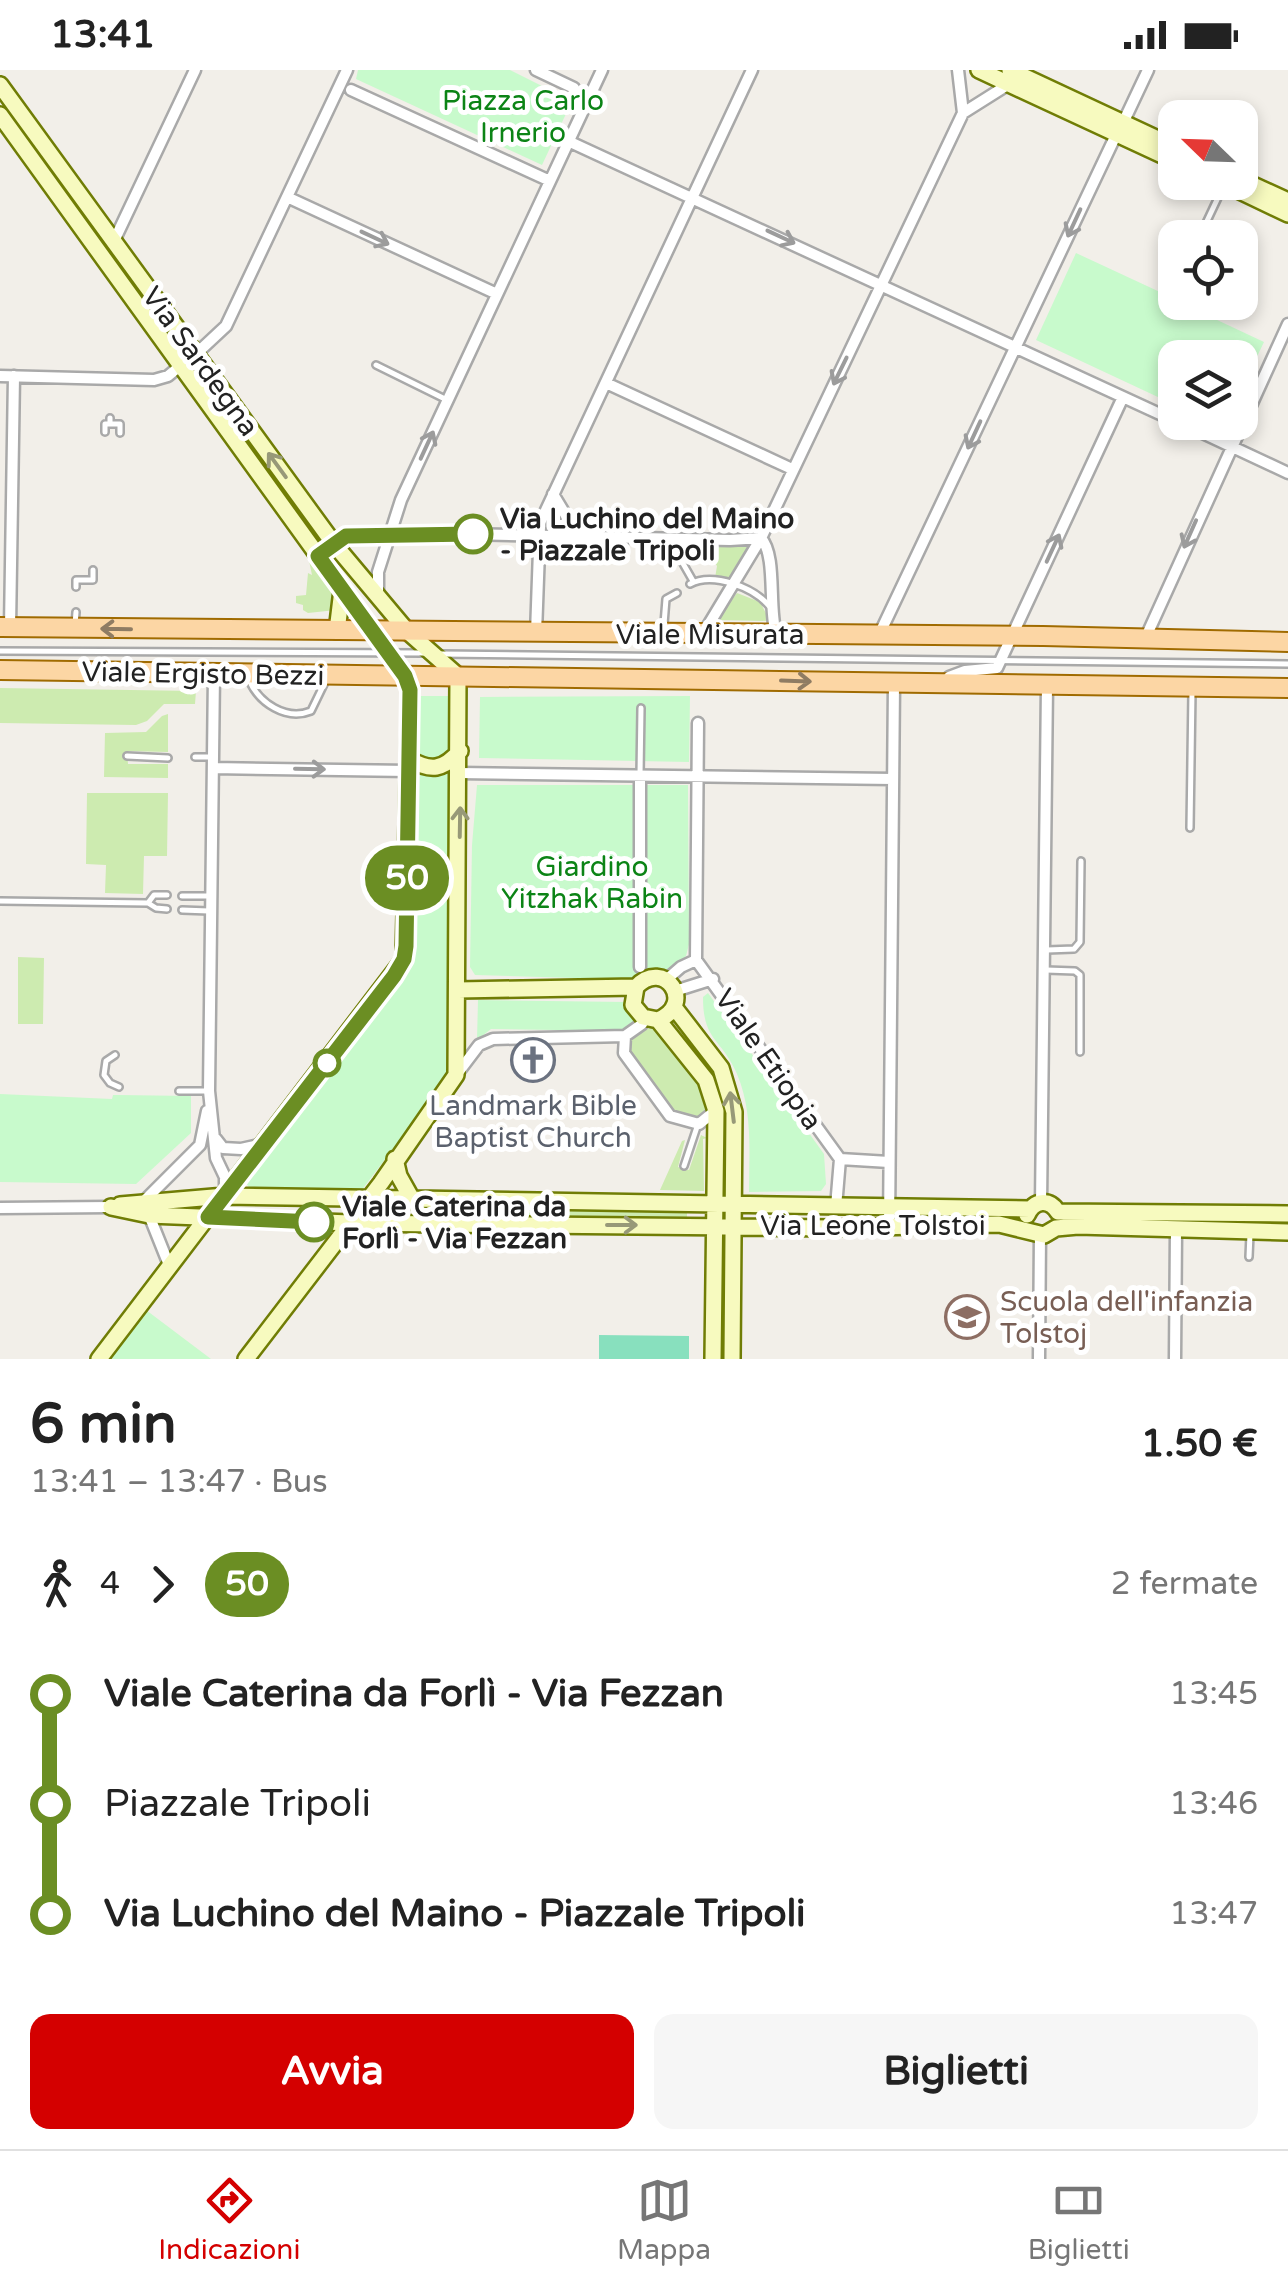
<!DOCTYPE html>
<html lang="it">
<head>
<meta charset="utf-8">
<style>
	body { margin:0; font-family:"Varela Round",sans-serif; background:#f6f6f6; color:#222; height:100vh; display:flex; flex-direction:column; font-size:38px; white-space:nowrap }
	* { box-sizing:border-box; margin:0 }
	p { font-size:32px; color:#767676 }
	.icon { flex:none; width:55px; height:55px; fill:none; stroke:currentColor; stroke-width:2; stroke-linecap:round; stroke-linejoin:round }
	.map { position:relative; height:1289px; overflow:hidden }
	.sheet { display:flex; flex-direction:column; background:#fff; flex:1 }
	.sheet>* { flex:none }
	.badge { padding:0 20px; border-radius:32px; font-size:35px; line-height:65px }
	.needle { width:65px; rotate:293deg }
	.fabs { position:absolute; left:1158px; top:30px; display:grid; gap:20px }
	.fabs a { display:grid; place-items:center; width:100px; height:100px; border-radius:20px; background:#fff; box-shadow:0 5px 15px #0003; font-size:50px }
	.map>.badge { position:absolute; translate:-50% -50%; box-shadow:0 0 0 5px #fff }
	.legs { display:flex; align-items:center; gap:15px; height:110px; padding:0 30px; font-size:32px }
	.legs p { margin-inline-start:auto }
	.summary { display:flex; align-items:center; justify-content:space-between; height:170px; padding:0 30px }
	h1 { font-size:55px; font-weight:800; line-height:75px }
	.cta { display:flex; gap:20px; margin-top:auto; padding:20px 30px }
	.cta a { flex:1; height:115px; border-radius:20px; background:#d40000; color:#fff; font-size:40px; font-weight:800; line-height:115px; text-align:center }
	.cta a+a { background:#f6f6f6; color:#222 }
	ul { padding:0 30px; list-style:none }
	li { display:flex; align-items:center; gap:35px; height:110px; font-size:38px }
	li i { display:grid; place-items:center; width:15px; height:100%; margin:0 12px; background:currentColor }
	li i::after { content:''; width:25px; height:25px; margin:-12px; border:8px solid; border-radius:50%; background:#fff }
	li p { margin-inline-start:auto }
	li:first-child i { background:linear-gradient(#0000 50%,currentColor 0) }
	li:last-child i { background:linear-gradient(currentColor 50%,#0000 0) }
	.status { display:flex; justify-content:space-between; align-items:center; height:70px; padding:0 50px; background:#fff; direction:ltr }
	.status svg { height:28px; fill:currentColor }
	.tab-bar { display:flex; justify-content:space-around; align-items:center; height:140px; border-top:2px solid #e0e0e0; background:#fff; font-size:28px; color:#767676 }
	.tab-bar a { display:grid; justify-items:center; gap:5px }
	.tab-bar .selected { color:#d40000 }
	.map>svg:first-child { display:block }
	.grass { fill:#cdebb0 }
	.park { fill:#c8facc }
	.pitch { fill:#88e0be }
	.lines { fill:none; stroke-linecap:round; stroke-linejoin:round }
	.lane-casing { stroke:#a9a9a9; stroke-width:10 }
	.street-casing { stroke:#a9a9a9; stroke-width:15 }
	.secondary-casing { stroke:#707d05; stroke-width:20 }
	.primary-casing { stroke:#a06b00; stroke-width:22 }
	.lane { stroke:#fff; stroke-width:5 }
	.street { stroke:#fff; stroke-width:10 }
	.secondary { stroke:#f7fabf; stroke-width:15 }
	.primary { stroke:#fcd6a4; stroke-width:18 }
	.oneway { stroke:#9c9c9c }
	.oneway2 { stroke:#979978 }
	.oneway3 { stroke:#8f7c63 }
	.line-1-casing { stroke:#fff; stroke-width:22 }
	.line-1 { stroke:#6b8e23; stroke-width:15 }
	.stop-1-dot { fill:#fff; stroke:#6b8e23; stroke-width:5 }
	.labels { text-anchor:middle; stroke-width:10; stroke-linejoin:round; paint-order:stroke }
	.park-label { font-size:28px; fill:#0c8416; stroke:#fff }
	.street-label { font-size:28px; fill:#222; stroke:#fff }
	.stop-label { font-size:28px; font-weight:bold; fill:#222; stroke:#fff; text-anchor:start }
	.worship-label { font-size:28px; fill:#5b616d; stroke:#fff }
	.education-label { font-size:28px; fill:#785e54; stroke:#fff; text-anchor:start }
</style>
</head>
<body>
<div class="status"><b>13:41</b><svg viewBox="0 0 49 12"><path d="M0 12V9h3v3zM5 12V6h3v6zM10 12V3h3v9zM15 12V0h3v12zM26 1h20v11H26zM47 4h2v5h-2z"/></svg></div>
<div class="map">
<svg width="1288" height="1289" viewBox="0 0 1288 1289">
	<rect width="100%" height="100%" fill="#f2efe9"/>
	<path class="grass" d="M 744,472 L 753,474 L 734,508 L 715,508 L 717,496 L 705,476 L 738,477 Z
		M 307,481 L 332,520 L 336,540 L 308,543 L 303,540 L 303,535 L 296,533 L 296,526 L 306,525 L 308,503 L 312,505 Z
		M 737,523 L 760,532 L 770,551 L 716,550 Z
		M 0,618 L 196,621 L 195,634 L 164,634 L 147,651 L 136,655 L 0,653 Z
		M 168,644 L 168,682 L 127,681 L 128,694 L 168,694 L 168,708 L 104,707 L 105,663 L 146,662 L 162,646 Z
		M 87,723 L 168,723 L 167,786 L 144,786 L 143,824 L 105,823 L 106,795 L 86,794 Z
		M 18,887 L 44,888 L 43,954 L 18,954 Z
		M 655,958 L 701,1011 L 711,1038 L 699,1050 L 674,1042 L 630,980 L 631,970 L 645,959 Z
		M 701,1065 L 707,1068 L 703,1069 L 704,1121 L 660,1120 L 682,1071 L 685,1070 L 678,1097 L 689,1100 Z
		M 436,1139 L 687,1142 L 687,1148 L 436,1145 Z"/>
	<path class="park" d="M 358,0 L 510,0 L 572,31 L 542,95 L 356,9 Z
		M 1076,183 L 1175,229 L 1175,232 L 1181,233 L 1264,272 L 1240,322 L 1240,288 L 1175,288 L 1175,335 L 1036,270 Z
		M 420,626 L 451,626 L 450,686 L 446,692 L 420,689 Z
		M 690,626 L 689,692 L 479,688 L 480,627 Z
		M 454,699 L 450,718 L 446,1009 L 361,1121 L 251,1120 L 246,1113 L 248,1107 L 413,890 L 418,703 L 443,704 Z
		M 477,715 L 688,715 L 689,874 L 686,886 L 668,902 C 648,902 633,913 612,913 L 608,909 L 475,905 L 470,897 L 472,775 Z
		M 708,923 L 824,1084 L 826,1114 L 821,1121 L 749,1122 C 749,1082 753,1042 737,1004 C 721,967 703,972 703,927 Z
		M 478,930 L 627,932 L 635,950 L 624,961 L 491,959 L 477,970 Z
		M 0,1024 L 112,1029 L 113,1025 L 119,1025 L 191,1026 L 191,1063 L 136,1114 L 0,1112 Z
		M 146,1240 L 150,1243 L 211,1289 L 109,1289 Z"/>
	<path class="pitch" d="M 599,1265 L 689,1266 L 689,1289 L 599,1289 Z"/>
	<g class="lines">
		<g class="lane-casing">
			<path id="lane" d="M 1199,168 L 1223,117
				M 1175,220 L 1175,219
				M 376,295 L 445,329
				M 110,354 L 120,354 L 120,363
				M 105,362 L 105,354 L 110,354 L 110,348
				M 678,469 L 681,490 L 693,511
				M 690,514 C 713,502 754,517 770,537
				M 76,517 L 76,510 L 93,510 L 93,500
				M 75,555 L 76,542
				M 661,556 L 664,554 L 666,529 L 677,523
				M 0,581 L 425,583
				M 441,584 L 1288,594
				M 249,610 C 259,633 286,651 311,641 L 327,608
				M 127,686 L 168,688
				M 195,687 L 210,687
				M 640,705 L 641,638
				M 1190,758 L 1192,621
				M 182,826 L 208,826
				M 0,831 L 148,833 L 154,825 L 167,825
				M 148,833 L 156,838 L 167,839
				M 182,840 L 209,841
				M 1047,880 L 1074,879 L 1080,872 L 1081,791
				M 1046,900 L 1075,901 L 1080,905 L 1080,982
				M 115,985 L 106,991 L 104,1005 L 110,1013 L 119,1017
				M 179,1021 L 206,1021
				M 684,1096 L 697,1057
				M 1249,1187 L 1250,1164"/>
		</g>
		<g class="street-casing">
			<path id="street" d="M 536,0 L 574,18
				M 958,0 L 963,43
				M 351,20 L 550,111
				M 1123,53 L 1148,0
				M 568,71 L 1175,351
				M 287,127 L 497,224
				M 114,171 L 195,0
				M 196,284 L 226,256 L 347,0
				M 0,306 L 154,310 L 168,306 L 180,296
				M 606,313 L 792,399
				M 1179,352 L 1288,403
				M 553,424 L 571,454 L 585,466
				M 761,468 C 777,486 768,536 776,564
				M 334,474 L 346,466 L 421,463 L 730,470 L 761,468
				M 378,523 L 378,502 L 401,430 L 602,0
				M 10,557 L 14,306
				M 536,563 L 540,453 L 752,0
				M 703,564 L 761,468 L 963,43 L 1009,14
				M 879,565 L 1116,65
				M 1145,569 L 1288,254
				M 214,603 L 209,1021 L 216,1088 L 225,1107 L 225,1124
				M 945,613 L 949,607 L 965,601 L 997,598 L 1123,327
				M 213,698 L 409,701
				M 460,703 L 893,709
				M 696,890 L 840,1089 L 836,1137
				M 696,890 L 698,653
				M 640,897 L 640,707
				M 666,910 L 681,897 L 696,890
				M 675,921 L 713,909
				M 625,966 L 624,983 L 670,1046 L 699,1054 L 715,1041
				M 457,1004 L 479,975 L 493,969 L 625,966 L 642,954 L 645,948
				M 216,1069 L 223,1078 L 241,1079 L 264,1074
				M 840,1089 L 889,1092
				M 144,1131 L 200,1075 L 207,1041
				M 1041,1133 L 1047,616
				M 0,1138 L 111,1137
				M 149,1145 L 169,1195
				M 889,1156 L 894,614
				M 1039,1289 L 1040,1164
				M 1175,1289 L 1176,1161"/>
		</g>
		<g class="secondary-casing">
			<path id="secondary" d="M 979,0 L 1175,91
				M 1010,0 L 1175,77
				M 0,15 L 334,474 L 407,561 L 458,606 L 456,1005 L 381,1113 L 246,1289
				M 0,45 L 405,606 L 410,620 L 404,889 L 99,1289
				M 1240,109 L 1288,131
				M 1221,112 L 1288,144
				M 337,561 L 342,520
				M 409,689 C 431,702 443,700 460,681
				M 458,920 L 636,917 C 664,887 697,934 658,950 L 643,947 L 633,935 L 636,917
				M 674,937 L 721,998 L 734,1042 L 732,1289
				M 658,950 L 706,1010 L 716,1041 L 713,1289
				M 395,1089 L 399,1106 L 413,1131
				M 120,1135 L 225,1126 L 1030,1139
				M 111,1137 L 149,1145 L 350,1153 L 835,1158 L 999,1154 L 1044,1165 L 1056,1158 L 1078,1156 L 1288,1162
				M 1027,1145 C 1034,1130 1049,1128 1058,1142 L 1288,1144"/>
		</g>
		<g class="primary-casing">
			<path id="primary" d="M 0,557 L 1043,566 L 1288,572
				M 0,600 L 1288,618"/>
		</g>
		<use href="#lane" class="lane"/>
		<use href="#street" class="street"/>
		<use href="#secondary" class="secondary"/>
		<use href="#primary" class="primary"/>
	</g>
	<defs><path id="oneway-shaft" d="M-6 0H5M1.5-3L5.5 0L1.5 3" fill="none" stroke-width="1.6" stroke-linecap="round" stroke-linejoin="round" transform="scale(2.5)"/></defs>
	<g class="oneway">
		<use href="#oneway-shaft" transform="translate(1074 153) rotate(115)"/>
		<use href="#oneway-shaft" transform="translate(781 167) rotate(25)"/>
		<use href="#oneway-shaft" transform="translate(375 168) rotate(25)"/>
		<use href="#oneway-shaft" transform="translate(840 301) rotate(116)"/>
		<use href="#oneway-shaft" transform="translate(974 365) rotate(115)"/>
		<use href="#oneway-shaft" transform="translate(427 375) rotate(-65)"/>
		<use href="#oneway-shaft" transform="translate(1190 464) rotate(114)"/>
		<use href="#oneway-shaft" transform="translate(1053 478) rotate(-65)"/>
		<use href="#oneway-shaft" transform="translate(310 699) rotate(1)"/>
	</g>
	<g class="oneway2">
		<use href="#oneway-shaft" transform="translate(277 395) rotate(-126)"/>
		<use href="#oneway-shaft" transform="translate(460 752) rotate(-89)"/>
		<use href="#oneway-shaft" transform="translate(732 1037) rotate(-97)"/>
		<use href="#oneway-shaft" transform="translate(622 1155)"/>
	</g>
	<g class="oneway3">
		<use href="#oneway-shaft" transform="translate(116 559) rotate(-179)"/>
		<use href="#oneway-shaft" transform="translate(796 611) rotate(2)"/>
	</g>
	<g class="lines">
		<g class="line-1-casing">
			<path id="line-1" d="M 314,1152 L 208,1147 L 394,906 L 404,889 L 406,876 L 410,620 L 405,606 L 318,486 L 346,466 L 473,464"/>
		</g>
		<use href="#line-1" class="line-1"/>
	</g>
	<defs>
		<g id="church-ring" transform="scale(2.25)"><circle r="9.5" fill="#fff" stroke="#6b7280" stroke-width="1.5"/><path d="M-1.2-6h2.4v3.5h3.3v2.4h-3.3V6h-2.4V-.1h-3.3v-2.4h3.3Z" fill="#6b7280"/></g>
		<g id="school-ring" transform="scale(2.25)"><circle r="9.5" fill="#fff" stroke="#8d6e63" stroke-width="1.5"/><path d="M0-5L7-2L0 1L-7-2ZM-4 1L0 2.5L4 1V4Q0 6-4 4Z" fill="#8d6e63"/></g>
	</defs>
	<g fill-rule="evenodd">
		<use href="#church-ring" x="533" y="990"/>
		<use href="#school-ring" x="967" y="1247"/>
	</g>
	<g class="stop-1-dot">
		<circle cx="473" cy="464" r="18"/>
		<circle cx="327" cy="993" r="12"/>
		<circle cx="314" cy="1152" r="18"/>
	</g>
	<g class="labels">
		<g class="park-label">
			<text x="523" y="40">Piazza Carlo<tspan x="523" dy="32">Irnerio</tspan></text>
			<text x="592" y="806">Giardino<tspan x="592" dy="32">Yitzhak Rabin</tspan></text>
		</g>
		<g class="street-label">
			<text transform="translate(201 291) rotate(54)" y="10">Via Sardegna</text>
			<text x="710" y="574">Viale Misurata</text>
			<text transform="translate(203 603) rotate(1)" y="10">Viale Ergisto Bezzi</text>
			<text transform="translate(769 989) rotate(55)" y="10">Viale Etiopia</text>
			<text x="873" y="1165">Via Leone Tolstoi</text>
		</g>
		<g class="stop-label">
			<text x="500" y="458">Via Luchino del Maino<tspan x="500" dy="32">- Piazzale Tripoli</tspan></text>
			<text x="342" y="1146">Viale Caterina da<tspan x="342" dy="32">Forlì - Via Fezzan</tspan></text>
		</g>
		<g class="worship-label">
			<text x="533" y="1045">Landmark Bible<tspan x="533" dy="32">Baptist Church</tspan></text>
		</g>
		<g class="education-label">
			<text x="1000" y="1241">Scuola dell'infanzia<tspan x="1000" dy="32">Tolstoj</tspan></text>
		</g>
	</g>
</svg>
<div class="fabs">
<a><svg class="needle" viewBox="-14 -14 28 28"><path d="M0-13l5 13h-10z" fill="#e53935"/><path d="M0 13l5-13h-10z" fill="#767676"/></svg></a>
<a><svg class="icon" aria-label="locate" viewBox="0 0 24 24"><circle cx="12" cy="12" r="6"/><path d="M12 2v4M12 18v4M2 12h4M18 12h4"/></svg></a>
<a><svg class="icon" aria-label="layers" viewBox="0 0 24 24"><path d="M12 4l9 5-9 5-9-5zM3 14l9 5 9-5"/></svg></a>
</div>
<b class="badge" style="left:407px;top:808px;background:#6b8e23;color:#fff">50</b>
</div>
<section class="sheet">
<div class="summary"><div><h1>6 min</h1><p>13:41 – 13:47 · Bus</p></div><b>1.50 €</b></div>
<div class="legs"><svg class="icon" aria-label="walk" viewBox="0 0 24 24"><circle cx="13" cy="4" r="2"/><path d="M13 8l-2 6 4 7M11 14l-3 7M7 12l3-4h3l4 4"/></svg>4<svg class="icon" aria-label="forward" viewBox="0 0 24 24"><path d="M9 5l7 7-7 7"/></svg><b class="badge" style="background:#6b8e23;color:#fff">50</b><p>2 fermate</p></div>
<ul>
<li><i style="color:#6b8e23"></i><b>Viale Caterina da Forlì - Via Fezzan</b><p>13:45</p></li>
<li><i style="color:#6b8e23"></i><span>Piazzale Tripoli</span><p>13:46</p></li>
<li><i style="color:#6b8e23"></i><b>Via Luchino del Maino - Piazzale Tripoli</b><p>13:47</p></li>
</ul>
<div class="cta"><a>Avvia</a><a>Biglietti</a></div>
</section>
<nav class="tab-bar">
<a class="selected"><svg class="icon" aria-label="directions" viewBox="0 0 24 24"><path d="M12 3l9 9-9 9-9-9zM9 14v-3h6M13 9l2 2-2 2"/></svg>Indicazioni</a>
<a><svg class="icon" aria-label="map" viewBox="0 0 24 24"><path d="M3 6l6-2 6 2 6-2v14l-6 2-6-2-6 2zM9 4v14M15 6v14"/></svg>Mappa</a>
<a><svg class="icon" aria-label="tickets" viewBox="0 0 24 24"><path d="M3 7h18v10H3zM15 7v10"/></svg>Biglietti</a>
</nav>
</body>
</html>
